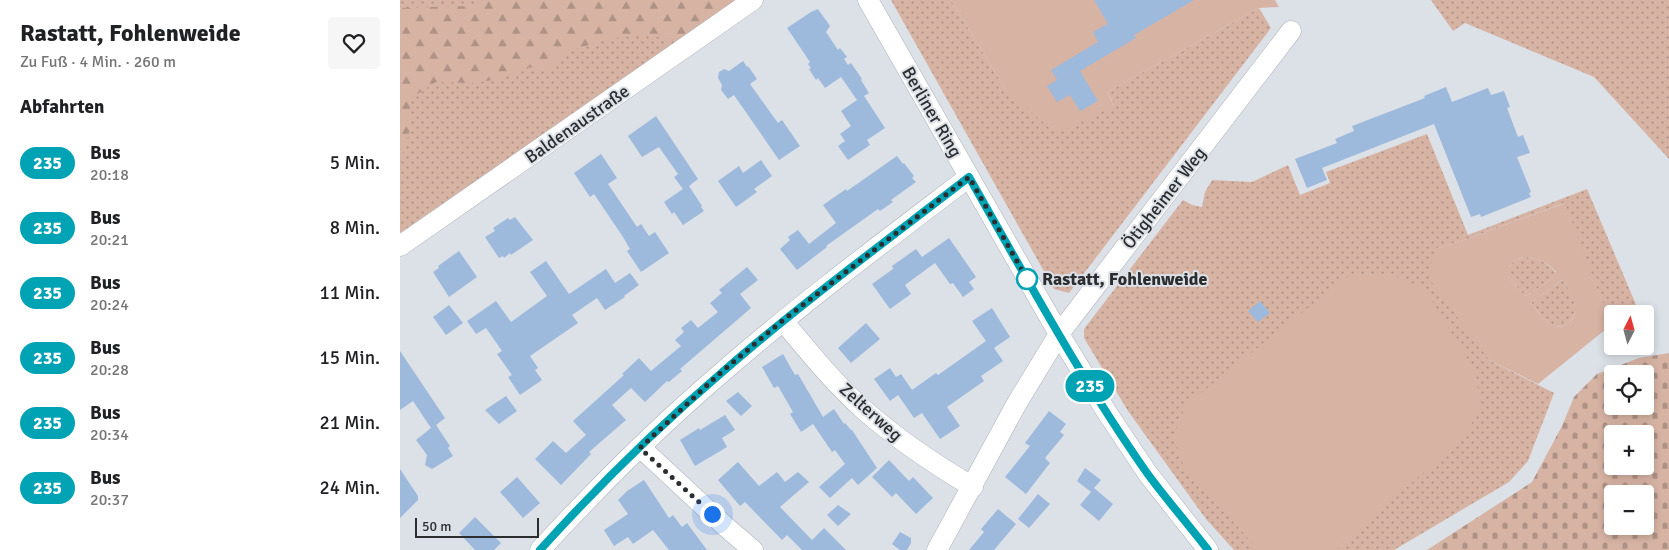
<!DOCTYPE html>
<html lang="de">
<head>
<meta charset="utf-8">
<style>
	body { margin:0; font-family:Signika,sans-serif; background:#f6f6f6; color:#202124; height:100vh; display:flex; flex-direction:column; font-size:19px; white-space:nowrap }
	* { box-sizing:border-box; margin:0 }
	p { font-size:16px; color:#757577 }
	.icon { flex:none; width:28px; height:28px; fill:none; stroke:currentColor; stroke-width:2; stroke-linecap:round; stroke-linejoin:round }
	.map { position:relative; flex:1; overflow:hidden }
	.drawer { display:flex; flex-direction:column; background:#fff; width:400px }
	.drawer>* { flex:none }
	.badge { padding:0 10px; border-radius:16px; font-size:18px; line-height:32px }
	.needle { width:32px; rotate:6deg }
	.fabs { position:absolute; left:1204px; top:305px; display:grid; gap:10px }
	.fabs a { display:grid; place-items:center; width:50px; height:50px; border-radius:5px; background:#fff; box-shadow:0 2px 8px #0003; font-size:25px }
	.scale { position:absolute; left:15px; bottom:12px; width:124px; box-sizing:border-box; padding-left:5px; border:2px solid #2b2d2f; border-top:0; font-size:14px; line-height:18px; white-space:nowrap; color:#2b2d2f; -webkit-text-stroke:4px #dce1e8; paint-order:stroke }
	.you { position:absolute; width:25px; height:25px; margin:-12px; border:4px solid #fff; border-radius:50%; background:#1a73e8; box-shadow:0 0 0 8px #1a73e833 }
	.map>.badge { position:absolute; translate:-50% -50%; box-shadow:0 0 0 2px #fff }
	h2 { padding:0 20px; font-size:19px; line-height:45px }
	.round { display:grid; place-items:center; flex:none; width:52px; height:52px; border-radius:5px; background:#f6f6f6 }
	.summary { display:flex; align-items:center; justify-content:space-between; height:85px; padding:0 20px }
	h1 { font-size:24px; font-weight:800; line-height:38px }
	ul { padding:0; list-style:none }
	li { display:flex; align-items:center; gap:15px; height:65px; padding:0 20px }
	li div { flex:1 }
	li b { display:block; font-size:19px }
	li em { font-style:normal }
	li .badge { min-width:55px; font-weight:700; text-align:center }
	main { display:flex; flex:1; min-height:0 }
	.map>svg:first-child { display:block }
	.green { fill:url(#green-dots) }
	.forest { fill:url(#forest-firs) }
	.cemetery { fill:url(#cemetery-stones); fill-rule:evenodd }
	.pitch { fill:#d7b3a4; fill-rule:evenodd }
	.building { fill:#9db9dc }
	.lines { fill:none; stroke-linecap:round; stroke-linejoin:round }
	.minor-casing { stroke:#acb1b8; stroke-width:21 }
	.minor { stroke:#fff; stroke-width:20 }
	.line-casing { stroke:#fff; stroke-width:11 }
	.line { stroke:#00a3b4; stroke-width:8 }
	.walk { stroke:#2b2d2f; stroke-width:5; stroke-dasharray:0 9 }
	.stop-dot { fill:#fff; stroke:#00a3b4; stroke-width:2.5 }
	.labels { text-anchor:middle; stroke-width:4; stroke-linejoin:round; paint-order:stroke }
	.street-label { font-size:18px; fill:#2b2d2f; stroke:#dce1e8 }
	.stop-label { font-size:18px; font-weight:bold; fill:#2b2d2f; stroke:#dce1e8; text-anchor:start }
</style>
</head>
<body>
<main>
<section class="drawer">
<div class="summary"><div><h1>Rastatt, Fohlenweide</h1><p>Zu Fuß · 4 Min. · 260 m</p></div><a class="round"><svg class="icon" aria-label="heart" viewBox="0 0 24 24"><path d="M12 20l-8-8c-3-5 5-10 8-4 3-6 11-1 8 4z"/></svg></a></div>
<h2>Abfahrten</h2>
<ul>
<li><span class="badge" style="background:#00a3b4;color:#fff">235</span><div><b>Bus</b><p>20:18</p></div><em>5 Min.</em></li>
<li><span class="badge" style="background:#00a3b4;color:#fff">235</span><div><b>Bus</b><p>20:21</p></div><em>8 Min.</em></li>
<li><span class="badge" style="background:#00a3b4;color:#fff">235</span><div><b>Bus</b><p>20:24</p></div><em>11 Min.</em></li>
<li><span class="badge" style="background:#00a3b4;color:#fff">235</span><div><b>Bus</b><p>20:28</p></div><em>15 Min.</em></li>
<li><span class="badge" style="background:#00a3b4;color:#fff">235</span><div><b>Bus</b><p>20:34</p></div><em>21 Min.</em></li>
<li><span class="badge" style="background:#00a3b4;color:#fff">235</span><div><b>Bus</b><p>20:37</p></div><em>24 Min.</em></li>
</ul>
</section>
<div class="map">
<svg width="1269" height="550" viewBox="0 0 1269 550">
	<defs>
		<pattern id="green-dots" width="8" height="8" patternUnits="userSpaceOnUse" patternTransform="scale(1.25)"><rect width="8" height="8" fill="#d7b3a4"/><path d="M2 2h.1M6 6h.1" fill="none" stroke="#af9286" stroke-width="1.8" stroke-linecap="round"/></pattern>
		<pattern id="forest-firs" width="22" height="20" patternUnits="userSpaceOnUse" patternTransform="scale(1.25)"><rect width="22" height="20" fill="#d7b3a4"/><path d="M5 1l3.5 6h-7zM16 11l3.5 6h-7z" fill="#af9286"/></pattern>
		<pattern id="cemetery-stones" width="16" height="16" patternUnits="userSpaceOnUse" patternTransform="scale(1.25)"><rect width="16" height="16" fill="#d7b3a4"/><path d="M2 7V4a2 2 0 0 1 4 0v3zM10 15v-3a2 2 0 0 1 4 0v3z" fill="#af9286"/></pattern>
	</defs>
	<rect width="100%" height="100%" fill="#dce1e8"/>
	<path class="green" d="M 0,0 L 257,0 L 280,41 L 0,233 Z
		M 491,0 L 551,0 L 606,90 L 714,105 L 707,92 L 859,8 L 871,28 L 669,293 L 654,289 Z
		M 1031,0 L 1269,0 L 1269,159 L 1194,77 L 1065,23 L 1053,31 Z
		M 1027,134 L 1068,235 L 1187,189 L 1240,314 L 1212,314 L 1211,325 L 1164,203 L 1067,239 L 1037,248 L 1089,360 L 1154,393 L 1128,461 L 1109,482 L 994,550 L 834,550 L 806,519 L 728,411 L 684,338 L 684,329 L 783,200 L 792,205 L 802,207 L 805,192 L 812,180 L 852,182 L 888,165 L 900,195 L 930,183 L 926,172 Z
		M 1123,257 C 1136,257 1147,262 1156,273 L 1148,281 L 1127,296 L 1122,293 L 1109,277 L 1109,267 L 1114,261 Z
		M 1162,280 C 1172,291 1183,312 1167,324 C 1163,327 1157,327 1153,325 C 1144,321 1137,310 1131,303 Z"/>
	<path class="forest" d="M 80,0 L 337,0 L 280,41 L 239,33 L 198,42 L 169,51 L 149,71 L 128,67 L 100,79 L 72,83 L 36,82 L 11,98 L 10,130 L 0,162 L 0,8 L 71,6 Z"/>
	<path class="cemetery" d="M 1269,353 L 1269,550 L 1027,550 L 1132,482 L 1162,426 L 1174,397 L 1197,374 L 1239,358 ZM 1212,374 L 1245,374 L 1245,406 L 1212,406 ZM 1212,434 L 1245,434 L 1245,466 L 1212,466 ZM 1212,494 L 1245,494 L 1245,526 L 1212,526 Z"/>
	<path class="pitch" d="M 551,0 L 875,0 L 879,7 L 859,8 L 707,92 L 714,106 L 656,134 L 606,90 Z
		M 1165,203 L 1211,325 L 1138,384 L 1089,360 L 1031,281 L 1030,268 L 1037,248 L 1067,239 ZM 1123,257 C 1136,257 1147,262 1156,272 L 1148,281 L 1127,296 L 1122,293 L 1109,277 L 1109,267 L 1114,261 ZM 1162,280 C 1172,291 1184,316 1165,325 C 1162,327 1158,327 1154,325 C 1144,322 1137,310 1131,303 Z
		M 990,274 L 1024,288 L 1076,372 L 1080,407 L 1066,435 L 936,550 L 858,550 L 783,464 L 774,438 L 778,423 L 787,404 L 947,277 Z"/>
	<path class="building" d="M 694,0 L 794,0 L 734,35 L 736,38 L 680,71 L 698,101 L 680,111 L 670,95 L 657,102 L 647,86 L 657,80 L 651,70 L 698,42 L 693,32 L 708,24 Z
		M 418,9 L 430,26 L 426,32 L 438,50 L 440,48 L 447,57 L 444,59 L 448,65 L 451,63 L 462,79 L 461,80 L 469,93 L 464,96 L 485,128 L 467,140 L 470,145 L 448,160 L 438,146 L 445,141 L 440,134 L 451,126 L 441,111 L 457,100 L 441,77 L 425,88 L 418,78 L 416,80 L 409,69 L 411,68 L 408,64 L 410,62 L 387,28 L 411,12 Z
		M 343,61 L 347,67 L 348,66 L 357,79 L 350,84 L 378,123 L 382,120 L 400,146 L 379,160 L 334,95 L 328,99 L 321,90 L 322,85 L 318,78 L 319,72 L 324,69 L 329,71 Z
		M 1046,87 L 1052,102 L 1088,88 L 1091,95 L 1104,91 L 1110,107 L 1107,108 L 1118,137 L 1123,135 L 1130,153 L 1117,157 L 1131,192 L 1129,193 L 1131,197 L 1081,217 L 1080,214 L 1071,217 L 1034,124 L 922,168 L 927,180 L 907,188 L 895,159 L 937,143 L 935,139 L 954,131 L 952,126 L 1025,98 L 1024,96 Z
		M 256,116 L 298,179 L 289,186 L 302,206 L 301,207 L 304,211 L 283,225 L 274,212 L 272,214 L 264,202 L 283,189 L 274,177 L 278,174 L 259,147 L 242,157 L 228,136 Z
		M 201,154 L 217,178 L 208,184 L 237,227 L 241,224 L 249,236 L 255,232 L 269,253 L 241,272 L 227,251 L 230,249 L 223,237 L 194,194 L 190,197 L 174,173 Z
		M 497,156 L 503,164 L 504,163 L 514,176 L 512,178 L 516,182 L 491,200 L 493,202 L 480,211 L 478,209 L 426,246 L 427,247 L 397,270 L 380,249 L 390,240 L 388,237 L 398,230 L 409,244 L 436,223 L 423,205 L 446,189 L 447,191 Z
		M 361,160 L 372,176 L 354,189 L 357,192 L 336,207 L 318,181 L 339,166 L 343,173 Z
		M 115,217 L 133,240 L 111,255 L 110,253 L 104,258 L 103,256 L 99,258 L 85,237 L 95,231 L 93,228 L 108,218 L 110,220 Z
		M 549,238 L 576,277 L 569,282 L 574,289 L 563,297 L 553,283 L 550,284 L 535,263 L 505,285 L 511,294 L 490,309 L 472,284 L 493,269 L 492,266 L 516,249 L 522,257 Z
		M 59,251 L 77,277 L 49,297 L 33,272 L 39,268 L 38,266 Z
		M 146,261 L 169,294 L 206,269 L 215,283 L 230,273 L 239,285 L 224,296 L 225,297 L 205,310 L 197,298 L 172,315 L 178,323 L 130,356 L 138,368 L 135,370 L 142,380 L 120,395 L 108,377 L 112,375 L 97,354 L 102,351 L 86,328 L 76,334 L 67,321 L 96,301 L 111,322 L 147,296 L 130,272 Z
		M 347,267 L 358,280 L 340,294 L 351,308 L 280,369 L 282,371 L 269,382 L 267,381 L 245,402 L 231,388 L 212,405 L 226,420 L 189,452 L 191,454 L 161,485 L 135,459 L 153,441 L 166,453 L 186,435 L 173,421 L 224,375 L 222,374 L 239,358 L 251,371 L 281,346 L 275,340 L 284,332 L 281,328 L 291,320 L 298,328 L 318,312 L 310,303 L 322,293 L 319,290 Z
		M 860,301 L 870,313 L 858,322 L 848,311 Z
		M 49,305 L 63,323 L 46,335 L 33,317 Z
		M 592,308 L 610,337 L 594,348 L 603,361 L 581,376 L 584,381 L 547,407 L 560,426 L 540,439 L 522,413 L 514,418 L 498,395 L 490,401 L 474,379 L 490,368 L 496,377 L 501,374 L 512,390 L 536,373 L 538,375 L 586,341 L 572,321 Z
		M 466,323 L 480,339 L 451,363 L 438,348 Z
		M 0,351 L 45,418 L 36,425 L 50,446 L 48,448 L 53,456 L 32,469 L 25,465 L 27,455 L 16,440 L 31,428 L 13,401 L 0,410 Z
		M 383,354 L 395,375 L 398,374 L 423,417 L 434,409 L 444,424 L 445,423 L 451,430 L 452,430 L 477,468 L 458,485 L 452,478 L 430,498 L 419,487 L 445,464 L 435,450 L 432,452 L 413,424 L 401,432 L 390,414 L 393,412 L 378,386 L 374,388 L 362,367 Z
		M 338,392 L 352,406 L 341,416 L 326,401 Z
		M 106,396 L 117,411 L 99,424 L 85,410 Z
		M 649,411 L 666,424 L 660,432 L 664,435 L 645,458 L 650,463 L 626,494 L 605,477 L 630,446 L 625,443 Z
		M 325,415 L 335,430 L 322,438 L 327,447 L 295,466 L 280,440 L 299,428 L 300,430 Z
		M 489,460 L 509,481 L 513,477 L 533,498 L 516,514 L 496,493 L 492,497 L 472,477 Z
		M 338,462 L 359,486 L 377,472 L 385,482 L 398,472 L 409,482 L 380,507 L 412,540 L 424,528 L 446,550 L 402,550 L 387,535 L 382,540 L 345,502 L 340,506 L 318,480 Z
		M 685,468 L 701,480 L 694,488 L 713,504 L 699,521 L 680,505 L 691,492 L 677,481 Z
		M 0,469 L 18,496 L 18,500 L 0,518 Z
		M 117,477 L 140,503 L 123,518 L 100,492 Z
		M 244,480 L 269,518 L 273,515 L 282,527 L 287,523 L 307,550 L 269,550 L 253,530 L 233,544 L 228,537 L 214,546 L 204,530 L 228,514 L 218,500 L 227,491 Z
		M 638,494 L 650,504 L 629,528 L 618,519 Z
		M 438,505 L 451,514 L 438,526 L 427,515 Z
		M 598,509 L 616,524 L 594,550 L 569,550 L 584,532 L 581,529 Z
		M 75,517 L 101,543 L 94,550 L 75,550 L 59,533 Z
		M 500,532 L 511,538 L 511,543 L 507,550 L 500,550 L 492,544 Z"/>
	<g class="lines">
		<g class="minor-casing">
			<path id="minor" d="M 468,0 L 659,334 L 706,411 L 748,474 L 808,550
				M 0,246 L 353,0
				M 383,321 C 408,351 434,383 463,409 C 497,439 534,464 573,487
				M 240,447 L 326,527 L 353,550
				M 140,550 C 196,489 256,429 319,375 C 399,305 485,241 569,177
				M 537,550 L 617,403 L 659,334 L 891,31"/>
		</g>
		<use href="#minor" class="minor"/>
	</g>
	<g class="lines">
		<g class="line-casing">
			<path id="line" d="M 140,550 C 196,488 256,429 319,375 C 399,305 485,242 569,177 C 626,277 681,379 747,473 C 766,499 788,524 808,550"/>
		</g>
		<use href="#line" class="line"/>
		<path class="walk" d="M 312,514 L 240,448 L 318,375 L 382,321 L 569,177 L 627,279"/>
	</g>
	<circle class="stop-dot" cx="627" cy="279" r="10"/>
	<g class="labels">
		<g class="street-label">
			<text transform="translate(532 112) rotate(60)" y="6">Berliner Ring</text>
			<text transform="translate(177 124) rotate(-35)" y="6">Baldenaustraße</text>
			<text transform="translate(764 198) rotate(-52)" y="6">Ötigheimer Weg</text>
			<text transform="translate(471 412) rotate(42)" y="6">Zelterweg</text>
		</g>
		<g class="stop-label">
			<text x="642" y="285">Rastatt, Fohlenweide</text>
		</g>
	</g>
</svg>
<div class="fabs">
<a><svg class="needle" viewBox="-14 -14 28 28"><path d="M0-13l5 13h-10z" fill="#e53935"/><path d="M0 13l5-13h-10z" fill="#757577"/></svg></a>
<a><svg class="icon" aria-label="locate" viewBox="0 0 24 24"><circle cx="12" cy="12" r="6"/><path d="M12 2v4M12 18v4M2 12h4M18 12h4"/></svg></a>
<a>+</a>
<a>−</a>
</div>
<div class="scale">50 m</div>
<div class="you" style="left:312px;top:514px"></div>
<b class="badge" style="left:690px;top:386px;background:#00a3b4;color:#fff">235</b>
</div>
</main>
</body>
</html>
